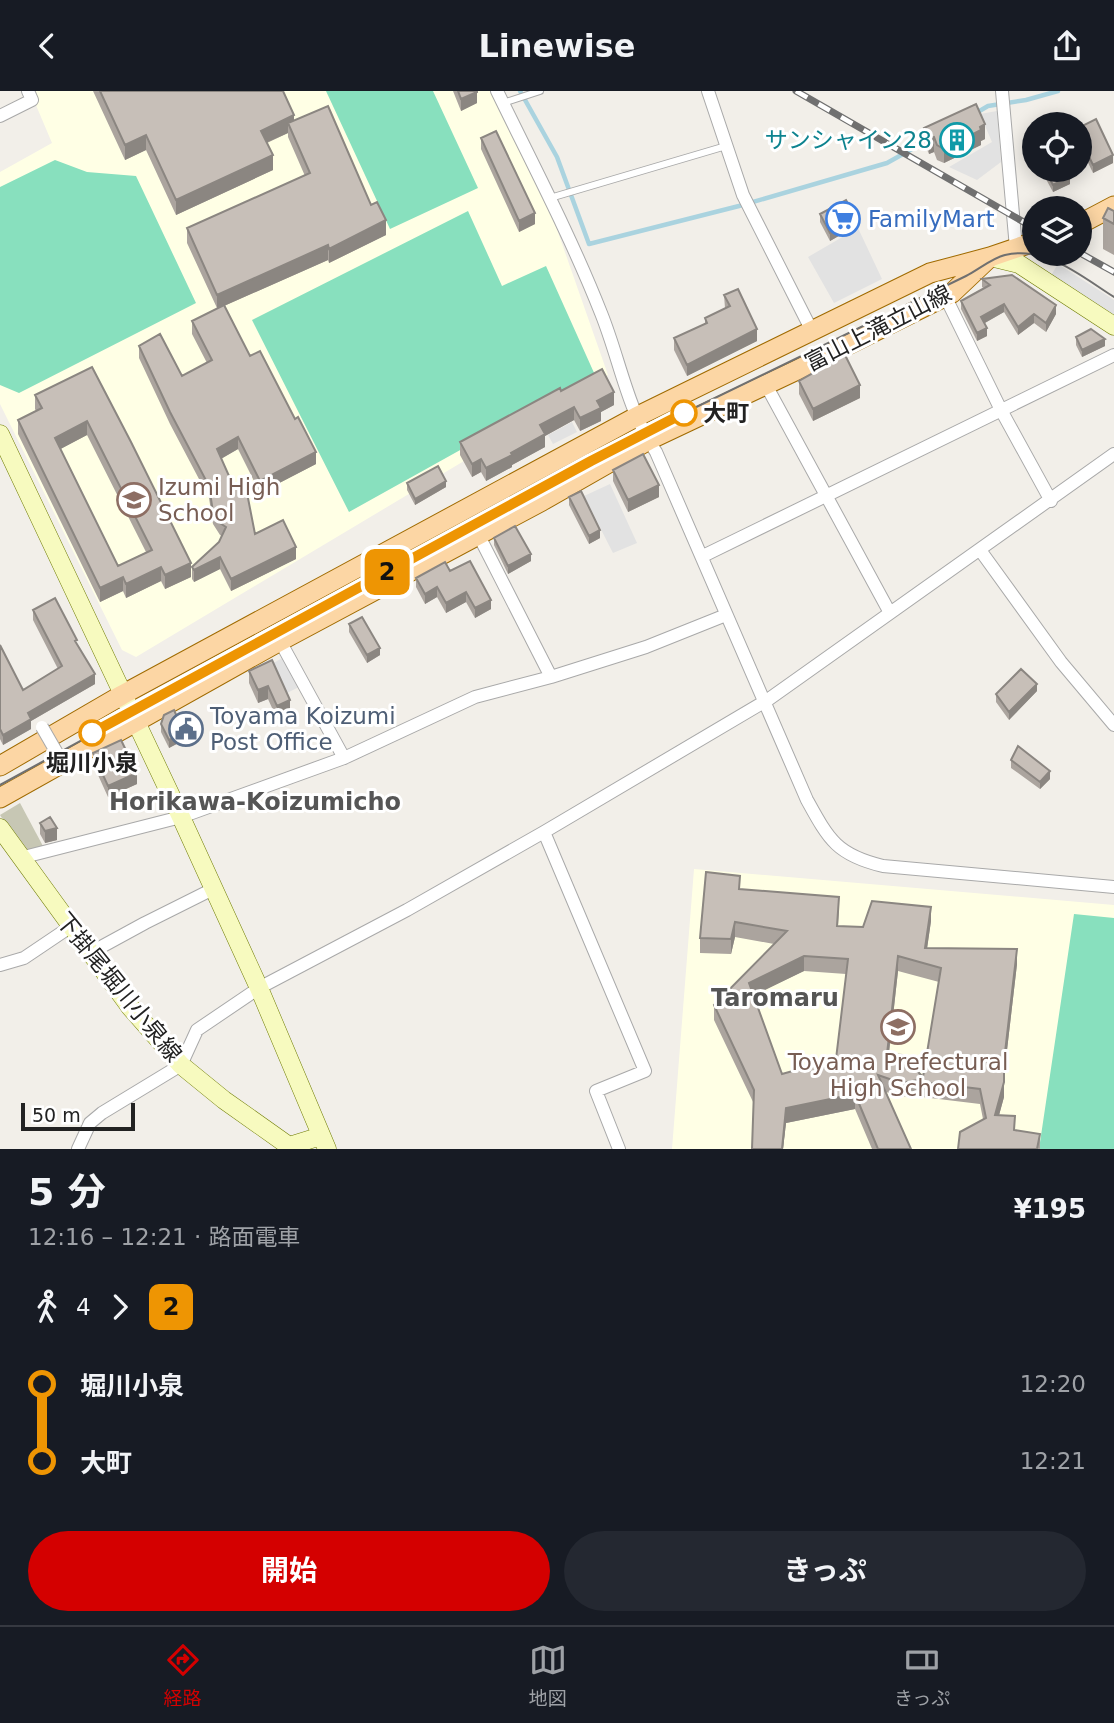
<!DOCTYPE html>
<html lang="ja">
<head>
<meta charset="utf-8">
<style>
	body { margin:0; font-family:"DejaVu Sans","Noto Sans JP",sans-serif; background:#242831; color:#f1f3f6; height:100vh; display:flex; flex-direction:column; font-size:26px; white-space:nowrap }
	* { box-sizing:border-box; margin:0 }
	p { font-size:23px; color:#9ea1a6 }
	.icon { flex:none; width:38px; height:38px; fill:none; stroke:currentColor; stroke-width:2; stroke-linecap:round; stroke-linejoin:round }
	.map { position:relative; height:1058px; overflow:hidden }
	.details { display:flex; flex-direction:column; background:#171b24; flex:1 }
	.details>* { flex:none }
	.badge { padding:0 14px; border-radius:10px; font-size:24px; line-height:46px }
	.controls { position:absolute; left:1022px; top:21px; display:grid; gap:14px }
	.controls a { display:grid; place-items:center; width:70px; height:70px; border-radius:50%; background:#171b24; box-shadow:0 4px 18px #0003; font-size:35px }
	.scale { position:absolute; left:21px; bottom:18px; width:114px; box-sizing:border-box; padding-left:7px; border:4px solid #222; border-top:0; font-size:19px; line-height:24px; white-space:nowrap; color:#222; -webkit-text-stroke:5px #fff; paint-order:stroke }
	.map>.badge { position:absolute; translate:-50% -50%; box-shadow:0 0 0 4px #fff }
	.legs { display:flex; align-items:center; gap:10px; height:77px; padding:0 28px; font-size:23px }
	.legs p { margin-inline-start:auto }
	.headline { display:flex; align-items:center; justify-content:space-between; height:119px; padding:0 28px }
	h1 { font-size:38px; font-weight:700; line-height:52px }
	.action { display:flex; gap:14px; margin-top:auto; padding:14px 28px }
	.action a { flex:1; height:80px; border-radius:42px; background:#d40000; color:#fff; font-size:28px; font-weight:700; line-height:80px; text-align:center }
	.action a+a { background:#242831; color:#f1f3f6 }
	ul { padding:0 28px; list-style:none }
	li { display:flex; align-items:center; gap:24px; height:77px; font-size:26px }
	li i { display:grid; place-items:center; width:10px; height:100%; margin:0 9px; background:currentColor }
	li i::after { content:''; width:18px; height:18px; margin:-9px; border:5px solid; border-radius:50%; background:#171b24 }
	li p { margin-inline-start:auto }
	li:first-child i { background:linear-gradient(#0000 50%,currentColor 0) }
	li:last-child i { background:linear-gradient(currentColor 50%,#0000 0) }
	header { display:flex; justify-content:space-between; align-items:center; height:91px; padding:0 28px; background:#171b24; font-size:32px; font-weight:700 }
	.dock { display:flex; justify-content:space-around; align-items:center; height:98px; border-top:2px solid #363941; background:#171b24; font-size:19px; color:#9ea1a6 }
	.dock a { display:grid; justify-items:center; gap:4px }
	.dock .on { color:#d40000 }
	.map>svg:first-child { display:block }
	.education { fill:#ffffe5 }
	.construction { fill:#c7c7b4 }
	.pitch { fill:#88e0be }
	.parking { fill:#e2e2e2 }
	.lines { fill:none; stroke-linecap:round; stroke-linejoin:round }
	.stream { stroke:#aad3df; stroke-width:4.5 }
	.lane-casing { stroke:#a9a9a9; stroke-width:8 }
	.street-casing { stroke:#a9a9a9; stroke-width:14 }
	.secondary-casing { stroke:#707d05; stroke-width:19 }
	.primary-casing { stroke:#a06b00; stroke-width:21 }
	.lane { stroke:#fff; stroke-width:6 }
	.street { stroke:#fff; stroke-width:12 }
	.secondary { stroke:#f7fabf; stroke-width:18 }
	.primary { stroke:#fcd6a4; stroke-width:19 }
	.tram { stroke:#707070; stroke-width:2 }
	.rail-casing { stroke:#707070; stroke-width:7 }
	.rail { stroke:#fff; stroke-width:4.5; stroke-dasharray:13; stroke-linecap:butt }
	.street-bridge-casing { stroke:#a9a9a9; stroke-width:14; stroke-linecap:butt }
	.street-bridge { stroke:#fff; stroke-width:12 }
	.wall { fill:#aba49e; fill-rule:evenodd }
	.shaded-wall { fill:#8b8681 }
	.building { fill:#c7bfb8; stroke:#8b8681; stroke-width:2; fill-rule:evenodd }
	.line-1-casing { stroke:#fff; stroke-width:16 }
	.line-1 { stroke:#ee9503; stroke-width:10 }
	.stop-1-dot { fill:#fff; stroke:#ee9503; stroke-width:3.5 }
	.labels { text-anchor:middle; stroke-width:6; stroke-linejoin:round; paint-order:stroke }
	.culture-label { font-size:23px; fill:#0d838f; stroke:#fff; text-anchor:end }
	.shop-label { font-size:23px; fill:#366cbe; stroke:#fff; text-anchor:start }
	.street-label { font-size:23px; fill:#222; stroke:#fff }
	.stop-label { font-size:23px; font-weight:bold; fill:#222; stroke:#fff; text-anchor:start }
	.education-label { font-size:23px; fill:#785e54; stroke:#fff; text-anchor:start }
	.service-label { font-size:23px; fill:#4e5e75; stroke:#fff; text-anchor:start }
	.neighbourhood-label { font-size:24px; font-weight:bold; fill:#555; stroke:#fff }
</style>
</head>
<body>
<header><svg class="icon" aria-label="back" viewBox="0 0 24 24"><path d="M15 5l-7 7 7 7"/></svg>Linewise<svg class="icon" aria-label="share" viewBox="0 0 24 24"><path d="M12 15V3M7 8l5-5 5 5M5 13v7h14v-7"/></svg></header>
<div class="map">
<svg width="1114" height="1058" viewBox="0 0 1114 1058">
	<rect width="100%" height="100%" fill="#f2efe9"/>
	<path class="education" d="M 30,0 L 492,0 L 553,127 L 608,284 L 136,566 L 122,559 L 0,313 L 0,81 L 52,52 Z
		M 694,778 L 1114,814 L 1114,1058 L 672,1058 Z"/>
	<path class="construction" d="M 20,712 L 44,757 L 24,760 L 0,724 Z"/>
	<path class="pitch" d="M 326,0 L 433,0 L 478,97 L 390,138 Z
		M 55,69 L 87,81 L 136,85 L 196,212 L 19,302 L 0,294 L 0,96 Z
		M 468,120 L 502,195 L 546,175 L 595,284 L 349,421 L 252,229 Z
		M 1074,823 L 1114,827 L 1114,1058 L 1039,1058 Z"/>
	<path class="parking" d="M 997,20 L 1001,71 L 977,89 L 949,76 L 992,51 L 980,23 Z
		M 858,137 L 882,188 L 834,212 L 808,166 Z
		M 1058,173 L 1114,209 L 1114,227 L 1050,186 Z
		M 572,331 L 577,341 L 553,353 L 548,344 Z
		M 610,393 L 637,452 L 613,462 L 584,405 Z
		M 284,566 L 299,596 L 285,603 L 270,574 Z"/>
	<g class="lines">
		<path class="stream" d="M 520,0 L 557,66 L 589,153 L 739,115 L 887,72 L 928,49
			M 976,22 L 988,15 L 1026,9 L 1058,0"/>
		<g class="lane-casing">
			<path id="lane" d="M 503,12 L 540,0
				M 550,107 L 726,55"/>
		</g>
		<g class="street-casing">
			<path id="street" d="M 497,0 C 533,74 571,146 601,222 C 620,269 627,318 656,361 L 807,709 C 829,749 837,764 883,775 L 1114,796
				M 708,0 L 743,104 L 812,240
				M 1002,0 L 1016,157
				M 0,25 L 32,9 L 28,0
				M 945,205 L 1001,319 L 1051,410
				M 766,294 L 890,522
				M 478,443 L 551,586
				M 980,459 L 1061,571 L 1114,634
				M 703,465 L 1114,264
				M 280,550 L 344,667
				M 544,741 L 645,980 L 596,1000 L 619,1058
				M 20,767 L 181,726 L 344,667 L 475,606 L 551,586 L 646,556 L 726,524
				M 90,862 L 145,832 L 213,798
				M 0,874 L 24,867 L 70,836
				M 78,1058 L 90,1032 L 102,1022 L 181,974 L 197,939 L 259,897 L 407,819 L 544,741 L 769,608 L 1114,363"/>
		</g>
		<g class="secondary-casing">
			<path id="secondary" d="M 990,166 L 1019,173 L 1114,235
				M 0,343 L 181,726 L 259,897 L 327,1058
				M 0,737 L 130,916 L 181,974 L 224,1009 L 289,1055 L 321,1045"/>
		</g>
		<g class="primary-casing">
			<path id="primary" d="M 1080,133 L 1114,115
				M 990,166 L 1034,151
				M 0,675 L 122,604 L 636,326 L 930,182 L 990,166 L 952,202 L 797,279 L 649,349 L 542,410 L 280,550 L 0,707"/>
		</g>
		<use href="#lane" class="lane"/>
		<use href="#street" class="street"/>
		<use href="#secondary" class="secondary"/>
		<use href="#primary" class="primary"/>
		<path class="tram" d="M 0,694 L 591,370 L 684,322 L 966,185 C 978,179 992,167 1005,164 C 1046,154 1082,186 1114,206"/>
		<g class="rail-casing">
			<path id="rail" d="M 796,0 L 1034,137
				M 1080,162 L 1114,181"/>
		</g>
		<use href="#rail" class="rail"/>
		<g class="street-bridge-casing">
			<path id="street-bridge" d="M 42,636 L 65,676"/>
		</g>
		<use href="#street-bridge" class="street-bridge"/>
	</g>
	<path class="wall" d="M 93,0 L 283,0 L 294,30 L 371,114 L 386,144 L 329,172 L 328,169 L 224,215 L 250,265 L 316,373 L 260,402 L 238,358 L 221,368 L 255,443 L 296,468 L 231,500 L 220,478 L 194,491 L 192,488 L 192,476 L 219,451 L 222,445 L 220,444 L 213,433 L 209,407 L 170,333 L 139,267 L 139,255 L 182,285 L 207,272 L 192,243 L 192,230 L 217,217 L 187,152 L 187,137 L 305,85 L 288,46 L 288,42 L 267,52 L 273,79 L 176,124 L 146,59 L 125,69 Z
		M 453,0 L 477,0 L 477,12 L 461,20 Z
		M 1080,36 L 1113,72 L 1093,82 L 1080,55 Z
		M 924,37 L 985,48 L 981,50 L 981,54 L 944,72 L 937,69 L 934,61 L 929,63 L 924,52 Z
		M 481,47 L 535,133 L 519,141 L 481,58 Z
		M 1041,79 L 1067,79 L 1070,93 L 1053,101 Z
		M 1114,120 L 1114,164 L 1103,158 L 1103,127 Z
		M 820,123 L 856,135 L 830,150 L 820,131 Z
		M 982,188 L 1056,223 L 1046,241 L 1034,232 L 1018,244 L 1004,221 L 985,232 L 987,245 L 977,250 L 961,218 L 961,210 L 984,197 L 982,196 Z
		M 724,204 L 757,250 L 687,285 L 674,259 L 674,247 L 705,233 L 705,227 L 725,217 Z
		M 1076,246 L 1105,255 L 1082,266 L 1076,254 Z
		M 92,276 L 191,486 L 165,498 L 161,490 L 126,507 L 123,500 L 100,511 L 18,343 L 18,329 L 36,320 L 35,318 L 35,304 ZM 87,344 L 146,461 L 118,475 L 60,358 Z
		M 799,290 L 860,307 L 813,330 L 799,303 Z
		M 561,300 L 614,314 L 601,321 L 601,330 L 580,340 L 574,329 L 545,345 L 545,356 L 512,374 L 512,376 L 486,390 L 481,381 L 472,386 L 460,364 L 460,351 Z
		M 613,379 L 659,406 L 628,421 L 613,390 Z
		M 407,392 L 446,396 L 415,414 L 407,399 Z
		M 569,406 L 600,447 L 589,453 L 569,414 Z
		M 494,447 L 531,470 L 508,483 L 494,454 Z
		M 450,480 L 491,518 L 475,527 L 466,511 L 446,522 L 437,506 L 425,513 L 416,496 L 416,487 Z
		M 33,519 L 77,553 L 95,593 L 31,630 L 31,638 L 3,654 L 0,648 L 0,554 L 23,599 L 58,578 L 33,529 Z
		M 349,533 L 380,564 L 367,572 L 349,541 Z
		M 272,569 L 290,622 L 277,628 L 268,608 L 258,612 L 249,592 L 249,580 Z
		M 1037,600 L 1009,629 L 996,611 L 996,603 Z
		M 161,633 L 184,649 L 169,657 L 161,641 Z
		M 93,662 L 137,693 L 108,706 L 93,673 Z
		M 1011,669 L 1050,688 L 1040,698 L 1011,677 Z
		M 40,732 L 57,749 L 45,752 L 40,743 Z
		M 740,798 L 839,820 L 838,835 L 863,836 L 931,830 L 927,857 L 1017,873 L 1004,985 L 1004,1006 L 999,1024 L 1015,1039 L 1040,1043 L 1040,1058 L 958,1058 L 983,1028 L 980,1013 L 922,1006 L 922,1003 L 901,1006 L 886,1001 L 911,1058 L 872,1058 L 855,1018 L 786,1032 L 783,1058 L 752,1058 L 754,1013 L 714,929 L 714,914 L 774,853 L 735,846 L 731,863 L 700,862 L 700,847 ZM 804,880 L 846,883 L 836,968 L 782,983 L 753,904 ZM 898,880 L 939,891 L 923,986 L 889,963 Z"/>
	<path class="shaded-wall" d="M 477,1 L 477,12 L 461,20 L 461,8 Z
		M 294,24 L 294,39 L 288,32 L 288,42 L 261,54 L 261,40 Z
		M 985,33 L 985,48 L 981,50 L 981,54 L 944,72 L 944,58 Z
		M 146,44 L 146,59 L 125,69 L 125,54 Z
		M 934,46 L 934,61 L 929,63 L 929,48 Z
		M 273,64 L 273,79 L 176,124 L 176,109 Z
		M 1113,64 L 1113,72 L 1093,82 L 1093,74 Z
		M 1070,85 L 1070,93 L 1053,101 L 1053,94 Z
		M 535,122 L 535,133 L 519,141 L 519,130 Z
		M 856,128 L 856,135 L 830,150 L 830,142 Z
		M 386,129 L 386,144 L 329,172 L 329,158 Z
		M 328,154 L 328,169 L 217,218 L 217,204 Z
		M 1004,213 L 1004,221 L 981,234 L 981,226 Z
		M 1056,214 L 1056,223 L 1046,241 L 1046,232 Z
		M 1034,223 L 1034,232 L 1018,244 L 1018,236 Z
		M 987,237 L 987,245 L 977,250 L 977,242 Z
		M 757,238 L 757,250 L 687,285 L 687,274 Z
		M 1105,248 L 1105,255 L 1082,266 L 1082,259 Z
		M 860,294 L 860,307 L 813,330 L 813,318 Z
		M 614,301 L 614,314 L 601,321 L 601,330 L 580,340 L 580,327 L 597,310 Z
		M 574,316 L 574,329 L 545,345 L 545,356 L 512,374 L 512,376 L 486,390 L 486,377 L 511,362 L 540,334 Z
		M 87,330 L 87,344 L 55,361 L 55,347 Z
		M 238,346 L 238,358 L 217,370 L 217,358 Z
		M 316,361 L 316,373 L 260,402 L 260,390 Z
		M 481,368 L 481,381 L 472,386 L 472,373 Z
		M 446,390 L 446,396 L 415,414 L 415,408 Z
		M 659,394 L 659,406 L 628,421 L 628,409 Z
		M 600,439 L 600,447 L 589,453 L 589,445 Z
		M 296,456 L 296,468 L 231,500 L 231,488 Z
		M 531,463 L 531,470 L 508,483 L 508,475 Z
		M 220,466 L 220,478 L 194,491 L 194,479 Z
		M 191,472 L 191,486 L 165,498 L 165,484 Z
		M 161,476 L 161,490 L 126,507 L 126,493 Z
		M 123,486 L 123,500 L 100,511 L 100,497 Z
		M 437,496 L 437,506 L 425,513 L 425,503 Z
		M 466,501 L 466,511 L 446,522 L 446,512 Z
		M 491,509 L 491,518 L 475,527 L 475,517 Z
		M 380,557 L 380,564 L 367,572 L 367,564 Z
		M 95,583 L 95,593 L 31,630 L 31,638 L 3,654 L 3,644 L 28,622 Z
		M 1037,593 L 1037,600 L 1009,629 L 1009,621 Z
		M 268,595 L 268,608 L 258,612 L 258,599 Z
		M 290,609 L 290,622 L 277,628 L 277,615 Z
		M 184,642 L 184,649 L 169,657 L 169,649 Z
		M 1050,680 L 1050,688 L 1040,698 L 1040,691 Z
		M 137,682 L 137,693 L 108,706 L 108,695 Z
		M 57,737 L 57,749 L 45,752 L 45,740 Z
		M 931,816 L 931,830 L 925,872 L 925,857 Z
		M 735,831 L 735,846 L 731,863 L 731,848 Z
		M 1017,858 L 1017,873 L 1004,985 L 1004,970 Z
		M 804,865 L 804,880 L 749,907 L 749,892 Z
		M 898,865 L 898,880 L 887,978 L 887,963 Z
		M 1004,991 L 1004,1006 L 995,1039 L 995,1024 Z
		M 855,1003 L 855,1018 L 786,1032 L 783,1058 L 782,1058 L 786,1017 Z"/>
	<path class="building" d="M 100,0 L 283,0 L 294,24 L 261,40 L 273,64 L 176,109 L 146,44 L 125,54 Z
		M 458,0 L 477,0 L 477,1 L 461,8 Z
		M 976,13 L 985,33 L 980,36 L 981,39 L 944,58 L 937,54 L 934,46 L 929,48 L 924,37 Z
		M 328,15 L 371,114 L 377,111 L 386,129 L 329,158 L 328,154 L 217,204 L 187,137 L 310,82 L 288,32 Z
		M 1096,28 L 1113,64 L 1093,74 L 1080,47 L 1080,36 Z
		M 496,40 L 535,122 L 519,130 L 481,47 Z
		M 1045,79 L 1067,79 L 1070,85 L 1053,94 Z
		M 846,109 L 856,128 L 830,142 L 820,123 Z
		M 1108,117 L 1114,120 L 1114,133 L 1103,127 Z
		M 1012,184 L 1056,214 L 1046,232 L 1034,223 L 1018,236 L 1004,213 L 981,226 L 987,237 L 977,242 L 961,210 L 990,194 L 982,188 Z
		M 738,198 L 757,238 L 687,274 L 674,247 L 707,232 L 705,227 L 730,215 L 724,204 Z
		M 224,214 L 250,265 L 260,260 L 295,328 L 298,326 L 316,361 L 260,390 L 238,346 L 217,358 L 233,394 L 247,402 L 255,443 L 283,429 L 296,456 L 231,488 L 220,466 L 194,479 L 192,476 L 219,451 L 226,436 L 220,432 L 213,421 L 209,395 L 170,321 L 139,255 L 160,243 L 182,285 L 212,269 L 192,230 Z
		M 1091,238 L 1105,248 L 1082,259 L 1076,246 Z
		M 845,264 L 860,294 L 813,318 L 799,290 Z
		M 92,276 L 131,351 L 191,472 L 165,484 L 161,476 L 126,493 L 123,486 L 100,497 L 18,329 L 42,317 L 35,304 ZM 87,330 L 152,459 L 118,475 L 55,347 Z
		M 602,278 L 614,301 L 597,310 L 601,317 L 580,327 L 574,316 L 540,334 L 545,343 L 511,362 L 512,364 L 486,377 L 481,368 L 472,373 L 460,351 L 560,297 L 561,300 Z
		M 643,363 L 659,394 L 628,409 L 613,379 Z
		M 438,375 L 446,390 L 415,408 L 407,392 Z
		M 581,400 L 600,439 L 589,445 L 569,406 Z
		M 515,435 L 531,463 L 508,475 L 494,447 Z
		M 470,470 L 491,509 L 475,517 L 466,501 L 446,512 L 437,496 L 425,503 L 416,487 L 445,471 L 450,480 Z
		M 55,507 L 77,549 L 75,550 L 95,583 L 28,622 L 31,628 L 3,644 L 0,638 L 0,554 L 23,599 L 62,575 L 33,519 Z
		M 362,526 L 380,557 L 367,564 L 349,533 Z
		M 272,569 L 290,609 L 277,615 L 268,595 L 258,599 L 249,580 Z
		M 1021,578 L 1037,593 L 1009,621 L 996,603 Z
		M 174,619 L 184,642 L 169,649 L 161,633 L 164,624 Z
		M 121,649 L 137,682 L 108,695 L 93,662 Z
		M 1018,655 L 1050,680 L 1040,691 L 1011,669 Z
		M 50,726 L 57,737 L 45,740 L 40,732 Z
		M 706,781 L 740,785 L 739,798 L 839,806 L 837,835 L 863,836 L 872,810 L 931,816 L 925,857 L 1017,858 L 1004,970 L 1004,991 L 995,1024 L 1015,1025 L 1014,1039 L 1040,1043 L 1037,1058 L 958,1058 L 960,1041 L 986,1027 L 980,998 L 922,991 L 923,988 L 901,992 L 878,984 L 911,1058 L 878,1058 L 855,1003 L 786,1017 L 782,1058 L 752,1058 L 754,999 L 714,914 L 787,840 L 735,831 L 731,848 L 700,847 ZM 804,865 L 848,868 L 836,968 L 782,983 L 749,892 ZM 898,865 L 941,877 L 923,986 L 902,964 L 887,963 Z"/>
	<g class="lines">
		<g class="line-1-casing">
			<path id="line-1" d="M 92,642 L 591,370 L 684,322"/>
		</g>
		<use href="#line-1" class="line-1"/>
	</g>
	<defs>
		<g id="building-ring" transform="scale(1.75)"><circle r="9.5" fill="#fff" stroke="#0f9aa8" stroke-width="1.5"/><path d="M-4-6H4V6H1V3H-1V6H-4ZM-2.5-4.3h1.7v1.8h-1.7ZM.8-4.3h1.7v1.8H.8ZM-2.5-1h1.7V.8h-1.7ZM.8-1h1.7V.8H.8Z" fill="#0f9aa8"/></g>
		<g id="supermarket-ring" transform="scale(1.75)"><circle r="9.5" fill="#fff" stroke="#3f7fe0" stroke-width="1.5"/><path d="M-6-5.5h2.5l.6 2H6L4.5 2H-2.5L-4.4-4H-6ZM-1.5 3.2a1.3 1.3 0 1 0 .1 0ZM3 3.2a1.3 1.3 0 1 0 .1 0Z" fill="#3f7fe0"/></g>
		<g id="school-ring" transform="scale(1.75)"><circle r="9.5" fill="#fff" stroke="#8d6e63" stroke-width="1.5"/><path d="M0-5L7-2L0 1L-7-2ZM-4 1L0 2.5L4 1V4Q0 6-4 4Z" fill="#8d6e63"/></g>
		<g id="civic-ring" transform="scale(1.75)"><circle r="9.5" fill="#fff" stroke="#5c6f8a" stroke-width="1.5"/><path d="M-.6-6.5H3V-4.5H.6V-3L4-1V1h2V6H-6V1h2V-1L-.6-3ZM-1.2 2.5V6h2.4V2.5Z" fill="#5c6f8a"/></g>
	</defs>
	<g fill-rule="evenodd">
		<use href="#building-ring" x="957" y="49"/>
		<use href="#supermarket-ring" x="843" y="128"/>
		<use href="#school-ring" x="134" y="409"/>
		<use href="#civic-ring" x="186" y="638"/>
		<use href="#school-ring" x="898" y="936"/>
	</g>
	<g class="stop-1-dot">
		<circle cx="684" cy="322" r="12"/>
		<circle cx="92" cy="642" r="12"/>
	</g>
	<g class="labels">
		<g class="culture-label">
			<text x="932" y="57">サンシャイン28</text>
		</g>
		<g class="shop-label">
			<text x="868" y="136">FamilyMart</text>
		</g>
		<g class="street-label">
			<text transform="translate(878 237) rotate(-27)" y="8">富山上滝立山線</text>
			<text transform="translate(119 896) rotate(51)" y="8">下掛尾堀川小泉線</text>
		</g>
		<g class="stop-label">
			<text x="703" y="330">大町</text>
			<text x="92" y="680" text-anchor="middle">堀川小泉</text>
		</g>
		<g class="education-label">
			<text x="158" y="404">Izumi High<tspan x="158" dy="26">School</tspan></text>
			<text x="898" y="979" text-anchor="middle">Toyama Prefectural<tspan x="898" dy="26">High School</tspan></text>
		</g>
		<g class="service-label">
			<text x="210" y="633">Toyama Koizumi<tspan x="210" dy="26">Post Office</tspan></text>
		</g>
		<g class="neighbourhood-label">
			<text x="255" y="719">Horikawa-Koizumicho</text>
			<text x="775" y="915">Taromaru</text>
		</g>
	</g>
</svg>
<div class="controls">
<a><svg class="icon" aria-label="locate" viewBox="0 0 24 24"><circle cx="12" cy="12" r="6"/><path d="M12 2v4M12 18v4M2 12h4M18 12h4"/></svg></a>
<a><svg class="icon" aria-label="layers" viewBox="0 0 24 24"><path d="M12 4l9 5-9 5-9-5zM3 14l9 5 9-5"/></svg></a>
</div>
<div class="scale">50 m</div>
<b class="badge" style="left:387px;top:481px;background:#ee9503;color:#111">2</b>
</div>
<section class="details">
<div class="headline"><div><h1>5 分</h1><p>12:16 – 12:21 · 路面電車</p></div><b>¥195</b></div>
<div class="legs"><svg class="icon" aria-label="walk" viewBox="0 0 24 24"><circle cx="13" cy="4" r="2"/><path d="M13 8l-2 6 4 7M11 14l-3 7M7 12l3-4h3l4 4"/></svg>4<svg class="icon" aria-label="forward" viewBox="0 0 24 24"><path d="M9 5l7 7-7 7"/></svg><b class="badge" style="background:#ee9503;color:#111">2</b></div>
<ul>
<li><i style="color:#ee9503"></i><b>堀川小泉</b><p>12:20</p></li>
<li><i style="color:#ee9503"></i><b>大町</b><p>12:21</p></li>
</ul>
<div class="action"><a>開始</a><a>きっぷ</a></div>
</section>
<nav class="dock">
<a class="on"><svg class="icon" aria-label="directions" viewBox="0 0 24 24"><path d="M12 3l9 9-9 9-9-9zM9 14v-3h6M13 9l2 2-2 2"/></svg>経路</a>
<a><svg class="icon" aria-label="map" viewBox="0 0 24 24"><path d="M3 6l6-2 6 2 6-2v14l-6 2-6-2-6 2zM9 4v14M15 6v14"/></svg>地図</a>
<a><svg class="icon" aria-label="tickets" viewBox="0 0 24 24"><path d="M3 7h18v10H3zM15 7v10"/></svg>きっぷ</a>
</nav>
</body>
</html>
